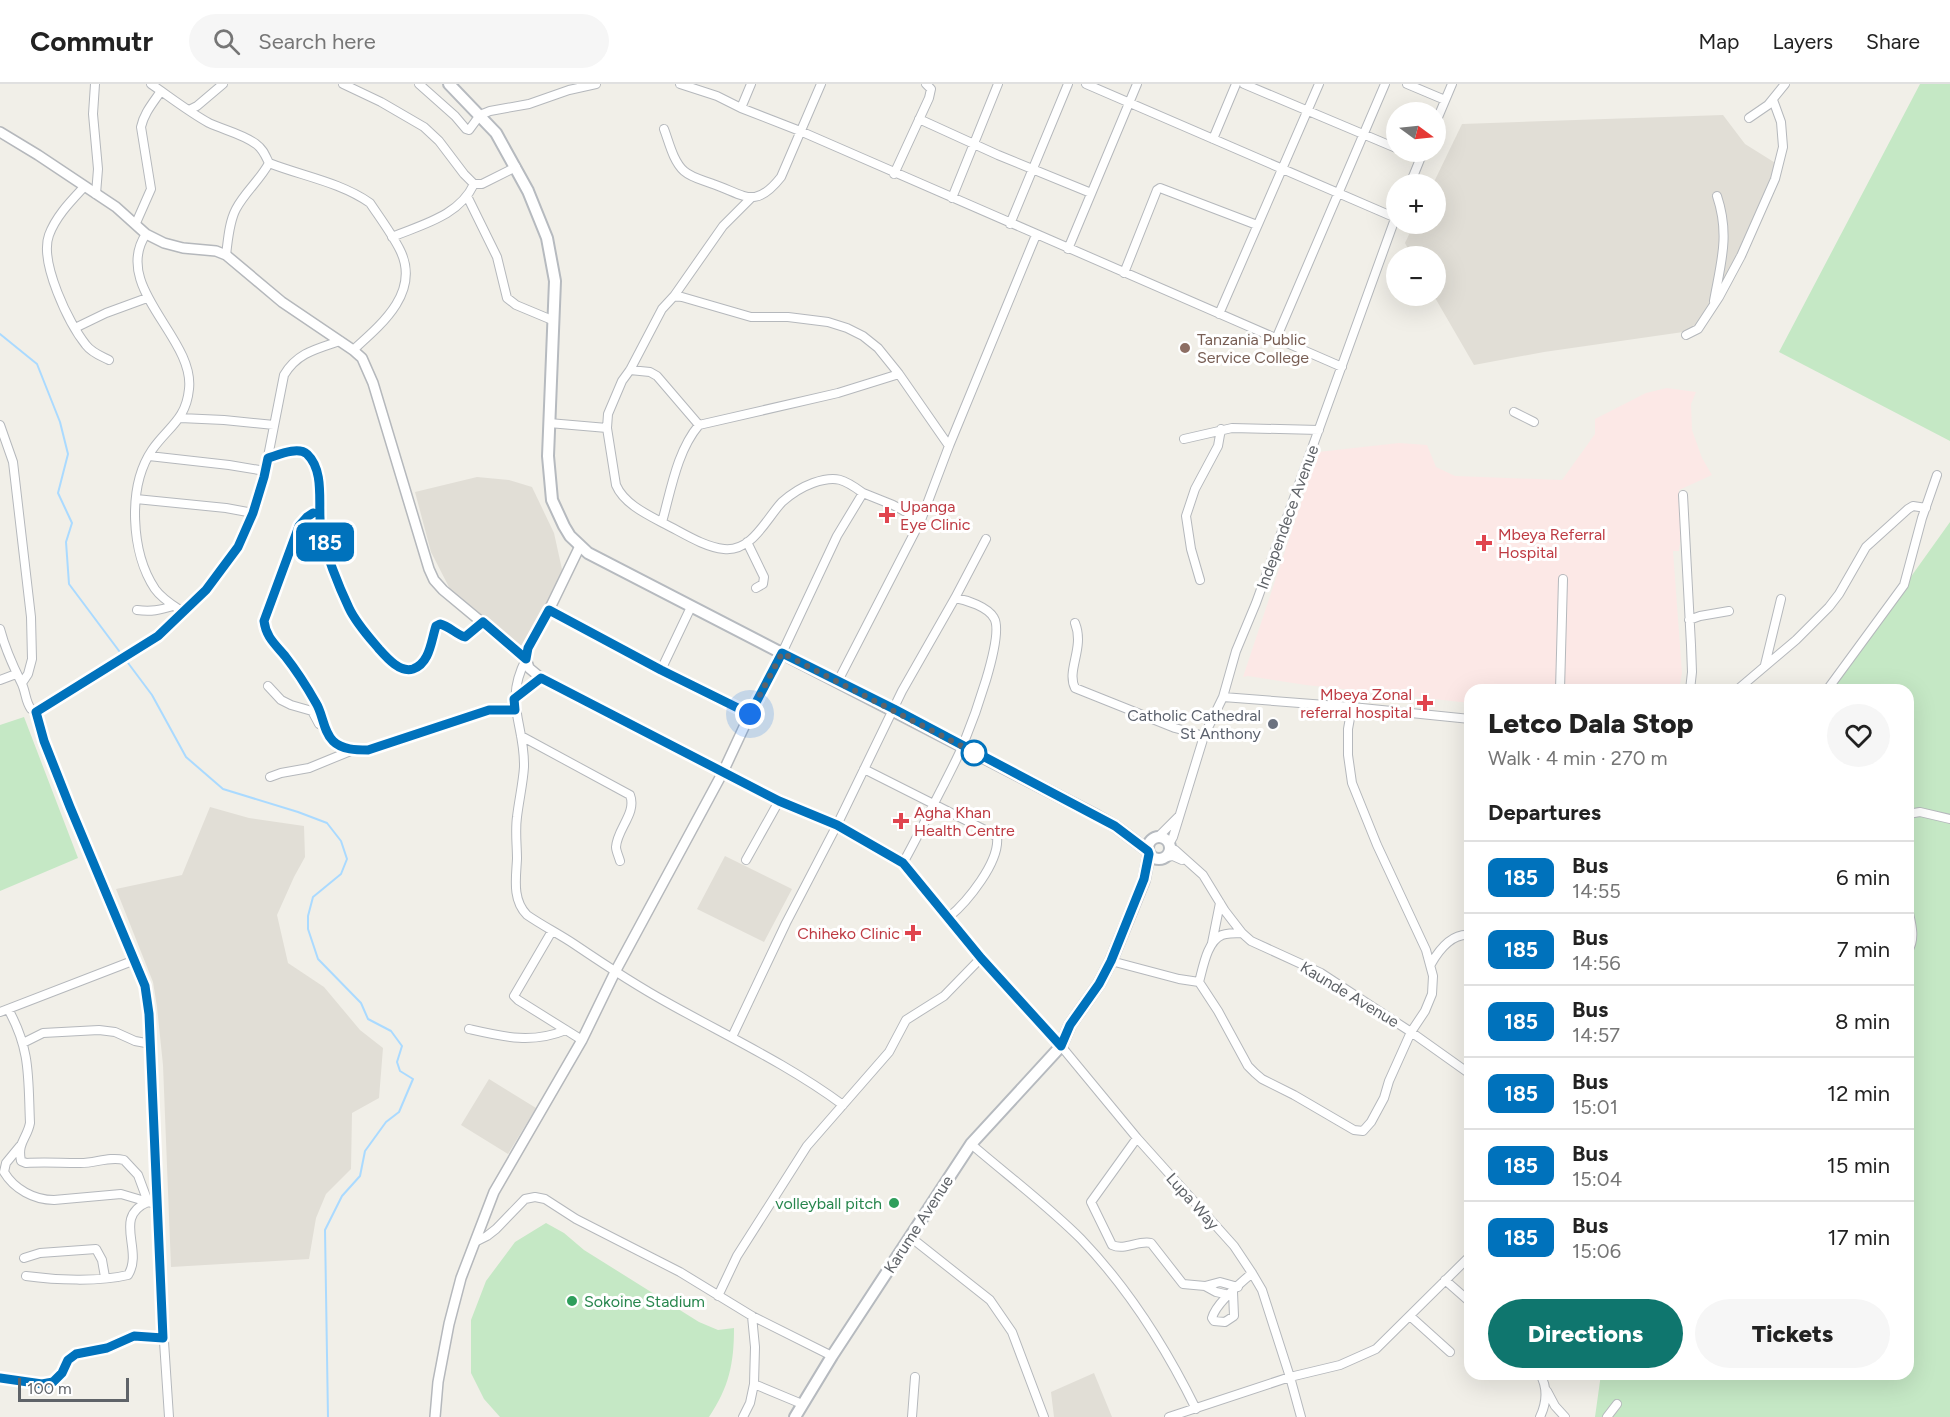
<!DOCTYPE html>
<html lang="en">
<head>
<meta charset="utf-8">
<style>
	body { margin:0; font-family:Figtree,sans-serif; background:#f6f6f6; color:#222; height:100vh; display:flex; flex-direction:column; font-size:22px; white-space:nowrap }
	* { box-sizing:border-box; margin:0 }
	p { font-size:20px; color:#767676 }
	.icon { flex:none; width:33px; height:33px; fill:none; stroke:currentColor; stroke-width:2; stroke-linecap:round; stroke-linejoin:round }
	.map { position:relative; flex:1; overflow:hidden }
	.side { position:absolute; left:1464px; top:600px; width:450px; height:696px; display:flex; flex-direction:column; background:#fff; border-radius:18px; box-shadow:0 6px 24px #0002 }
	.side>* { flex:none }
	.badge { padding:0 12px; border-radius:9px; font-size:21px; line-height:39px }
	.needle { width:39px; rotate:105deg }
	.tools { position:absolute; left:1386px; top:18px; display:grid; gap:12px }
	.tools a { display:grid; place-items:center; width:60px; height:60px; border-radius:50%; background:#fff; box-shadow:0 6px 24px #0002; font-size:30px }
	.scale { position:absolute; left:18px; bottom:15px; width:111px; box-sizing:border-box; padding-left:6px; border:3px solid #5f6368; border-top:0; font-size:16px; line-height:21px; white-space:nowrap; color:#5f6368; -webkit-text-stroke:4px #fff; paint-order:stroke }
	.you { position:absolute; width:30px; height:30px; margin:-15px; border:4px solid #fff; border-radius:50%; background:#1a73e8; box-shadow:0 0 0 9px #1a73e833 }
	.map>.badge { position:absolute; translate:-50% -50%; box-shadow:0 0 0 3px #fff }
	h2 { padding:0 24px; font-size:22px; line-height:54px }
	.round { display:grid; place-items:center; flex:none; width:63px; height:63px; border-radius:32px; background:#f6f6f6 }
	.overview { display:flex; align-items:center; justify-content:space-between; height:102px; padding:0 24px }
	h1 { font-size:28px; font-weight:800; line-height:45px }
	.primary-button { display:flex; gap:12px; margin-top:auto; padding:12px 24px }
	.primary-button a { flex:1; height:69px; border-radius:36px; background:#0f766e; color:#fff; font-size:24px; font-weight:800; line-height:69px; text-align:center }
	.primary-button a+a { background:#f6f6f6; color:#222 }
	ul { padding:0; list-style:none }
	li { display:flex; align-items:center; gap:18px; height:72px; padding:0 24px; border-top:2px solid #e0e0e0 }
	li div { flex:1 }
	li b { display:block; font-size:22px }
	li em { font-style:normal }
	li .badge { min-width:66px; font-weight:700; text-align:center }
	header { display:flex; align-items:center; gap:36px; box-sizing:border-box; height:84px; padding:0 30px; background:#fff; border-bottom:2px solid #e0e0e0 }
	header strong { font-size:28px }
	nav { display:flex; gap:33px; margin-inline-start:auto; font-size:21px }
	.search { width:420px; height:54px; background:#f6f6f6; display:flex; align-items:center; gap:15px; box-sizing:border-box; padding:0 21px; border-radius:33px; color:#767676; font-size:22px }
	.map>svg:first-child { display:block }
	.education { fill:#e1ded6 }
	.medical { fill:#fce8e6 }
	.green { fill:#c5e8c5 }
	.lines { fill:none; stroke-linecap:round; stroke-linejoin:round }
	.stream { stroke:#aadaff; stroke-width:2 }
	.minor-casing { stroke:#b5b8bc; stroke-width:10 }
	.tertiary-casing { stroke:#b5b8bc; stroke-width:12 }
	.secondary-casing { stroke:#b6babf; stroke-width:14 }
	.minor { stroke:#fff; stroke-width:8 }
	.tertiary { stroke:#fff; stroke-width:9 }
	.secondary { stroke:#fff; stroke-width:10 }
	.line-casing { stroke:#fff; stroke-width:14 }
	.line { stroke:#0072bc; stroke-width:9 }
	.walk { stroke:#5f6368; stroke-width:6; stroke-dasharray:0 10.8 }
	.education-dot { fill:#8d6e63; stroke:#fff; stroke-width:2 }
	.health-dot { fill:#e0444e; stroke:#fff; stroke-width:2 }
	.worship-dot { fill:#6b7280; stroke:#fff; stroke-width:2 }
	.stop-dot { fill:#fff; stroke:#0072bc; stroke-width:3 }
	.leisure-dot { fill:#2e9e5b; stroke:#fff; stroke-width:2 }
	.labels { text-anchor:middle; stroke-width:6; stroke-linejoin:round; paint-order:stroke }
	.education-label { font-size:16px; fill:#785e54; stroke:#fff; text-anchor:start }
	.health-label { font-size:16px; fill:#be3a42; stroke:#fff; text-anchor:start }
	.street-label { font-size:16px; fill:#5f6368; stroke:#fff }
	.worship-label { font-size:16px; fill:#5b616d; stroke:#fff; text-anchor:end }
	.leisure-label { font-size:16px; fill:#27864d; stroke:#fff; text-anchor:end }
</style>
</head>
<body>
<header>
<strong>Commutr</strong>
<div class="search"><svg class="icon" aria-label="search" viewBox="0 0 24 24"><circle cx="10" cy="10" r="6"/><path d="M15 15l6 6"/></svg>Search here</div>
<nav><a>Map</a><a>Layers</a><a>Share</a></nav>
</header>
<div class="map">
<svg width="1950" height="1333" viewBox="0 0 1950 1333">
	<rect width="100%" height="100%" fill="#f1efe8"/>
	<path class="education" d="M 1723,31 L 1745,60 L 1777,80 L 1704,245 L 1544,268 L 1474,281 L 1434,212 L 1436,172 L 1412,172 L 1405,159 L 1414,140 L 1436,140 L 1436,100 L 1433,100 L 1462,40 Z
		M 477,393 L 509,396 L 532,403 L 554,449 L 565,499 L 554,530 L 519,564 L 453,511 L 431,468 L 415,408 Z
		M 210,723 L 249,734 L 304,742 L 305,773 L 294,793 L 277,831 L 288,879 L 324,903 L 360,946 L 383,964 L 379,1014 L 352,1029 L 351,1085 L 326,1110 L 316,1134 L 309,1175 L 171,1183 L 163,981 L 157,923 L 153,898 L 116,805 L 182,791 Z
		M 725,772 L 792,805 L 764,858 L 697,825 Z
		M 489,995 L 536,1024 L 508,1070 L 461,1041 Z
		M 1094,1289 L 1112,1333 L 1054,1333 L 1051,1308 Z"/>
	<path class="medical" d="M 1667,304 L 1696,308 L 1691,320 L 1692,346 L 1702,374 L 1712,391 L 1679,406 L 1681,451 L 1679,467 L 1673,467 L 1682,589 L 1679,606 L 1470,606 L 1470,619 L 1306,601 L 1248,592 L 1243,593 L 1318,368 L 1399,359 L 1427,361 L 1436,383 L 1455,392 L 1562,396 L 1595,350 L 1595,335 L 1646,309 Z"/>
	<path class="green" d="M 1920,0 L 1950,0 L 1950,357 L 1779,268 Z
		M 1950,438 L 1950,1333 L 1595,1333 L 1601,1290 L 1908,1290 L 1908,606 L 1830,606 Z
		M 24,633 L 78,774 L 0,807 L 0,641 Z
		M 546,1139 L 564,1149 L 584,1166 L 699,1238 L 718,1246 L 734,1244 C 734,1280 729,1303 709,1333 L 500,1333 L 484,1315 L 471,1289 L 471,1236 L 486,1197 L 515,1158 Z"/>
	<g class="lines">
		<path class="stream" d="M 0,250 L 37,280 L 60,338 L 68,370 L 58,409 L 72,439 L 66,458 L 69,500 L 152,611 L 186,673 L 223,705 L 298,728 L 327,739 L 341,757 L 347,775 L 341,790 L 313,813 L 308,832 L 308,845 L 318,875 L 361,919 L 368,935 L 391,947 L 402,962 L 397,978 L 400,987 L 413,995 L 399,1028 L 386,1038 L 365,1067 L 360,1092 L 342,1112 L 325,1146 L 328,1333"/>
		<g class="minor-casing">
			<path id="minor" d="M 95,0 L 93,30 L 98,85 L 96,110
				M 151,0 C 170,13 189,28 209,39 C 224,46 243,50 256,60 C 263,65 265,71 269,79 C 260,96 245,108 236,125 C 229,138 228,156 226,171
				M 343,0 L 381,18 L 424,43 L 439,57 L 464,90 L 474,100 L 482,100 L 516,83
				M 419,0 L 455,32 L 466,45 L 469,46 L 480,31 L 490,27 L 529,20 L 569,6 L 596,0
				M 680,0 L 717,12 L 741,24 L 800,47 L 1342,283
				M 1086,0 L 1396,134
				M 1244,0 L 1396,64
				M 1407,0 L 1445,16
				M 741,24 L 751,0
				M 189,26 L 197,22 L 223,0
				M 1749,34 L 1768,21 L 1785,0
				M 919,35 L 998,71 L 1091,109
				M 1436,38 L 1452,0
				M 664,45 C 669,58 673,77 684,87 C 692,94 703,96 713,100 C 745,111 755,126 781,93 L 821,0
				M 1213,55 L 1236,0
				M 1405,68 L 1421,74
				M 269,79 C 302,92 340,98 370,119 C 380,134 392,150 400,166 C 421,208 381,241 353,266
				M 894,90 L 929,14 L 931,5 L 926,0
				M 1410,100 L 1423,68
				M 84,103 C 71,117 56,132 49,151 C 39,178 69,240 86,261 C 92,269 101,272 109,276
				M 467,112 L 497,173 L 507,214 L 516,221 L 552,236
				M 952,114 L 998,0
				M 136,139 L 151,105 L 141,43 C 144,29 153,19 161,7
				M 1010,140 L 1068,0
				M 146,150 C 111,203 195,254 189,305 C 186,336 168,343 152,366 C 127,403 131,469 155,505 C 162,515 174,522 183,528
				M 392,153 C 423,140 459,132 474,100
				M 1068,165 L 1137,0
				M 1124,189 L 1157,106 L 1160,104 L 1257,141
				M 674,212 L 723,142 L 751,114
				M 1714,217 C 1721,178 1730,151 1717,112
				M 1219,230 L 1319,0
				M 75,244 L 106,229 L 147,214
				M 1686,251 L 1698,245 L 1719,213 L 1741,172 L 1775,95 L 1783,63 L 1781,38 L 1773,16
				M 1276,255 L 1385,0
				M 630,286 L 650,288 L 657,292 L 699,341
				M 1514,328 L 1534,338
				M 180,334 L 224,336 L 274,341
				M 549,339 L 607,344
				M 0,341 L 13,378 L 31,533 L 32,575 L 28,590 L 22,599
				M 1184,355 L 1232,344 L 1319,346
				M 149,372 L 229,381 L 265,387
				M 268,374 C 277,371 294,364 303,367 C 323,375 318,428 321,446 C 323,459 329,473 334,485 C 346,517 353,535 376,561 C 384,571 395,583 408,586 C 420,582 428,573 432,560 C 434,553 434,547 438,540 C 449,539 455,551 465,553 L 483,538
				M 863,409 C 844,395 836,391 813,399 C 802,403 791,410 782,418 C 766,435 752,468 724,465 C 704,463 683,449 665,440 C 648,431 624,420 616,401 L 607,344 L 608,330 L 622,297 L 630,286 L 662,225 L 674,212 L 682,213 L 751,233 L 788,233 L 828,238 L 847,244 L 863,252 L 878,264 L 899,290 L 949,362
				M 1683,411 L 1691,561 L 1692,588 L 1690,606
				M 136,415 L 226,424 L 253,429
				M 319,427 L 307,433 L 299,442 L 264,537 C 266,553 275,560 285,572 C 296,586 307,603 316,619 C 323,630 323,647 333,657 C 342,666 356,666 368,666 L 489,626 L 515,626
				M 662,438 C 671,406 677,367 699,341 L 838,309 L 899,290
				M 747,458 L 764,493 L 763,500 L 756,504
				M 1200,496 L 1191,465 L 1186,432 L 1195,405 L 1218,362 L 1221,345
				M 137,526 C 151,528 160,526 173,522
				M 549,526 L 661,586 L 750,630
				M 1689,536 L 1700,532 L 1729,527
				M 1075,539 C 1085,564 1066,586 1075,604 L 1175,644 L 1204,652
				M 0,545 C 5,564 12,580 21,598 C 26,607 25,617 31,625 L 37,627
				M 782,569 L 837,452 L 863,409 L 893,421 L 921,436
				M 526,575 C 503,620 525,639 524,683 C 523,699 519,716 517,733 C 515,747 517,761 517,775 C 516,794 512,816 527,831 C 543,842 559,850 574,860 C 605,881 635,901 668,919 C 727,952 789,981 843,1021
				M 1765,581 L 1781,515
				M 661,586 L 691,523
				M 0,596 L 16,590
				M 838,597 L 921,436 L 949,362 L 1036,151
				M 268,602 L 281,616 L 291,621 L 312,627 L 319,640 L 325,643
				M 1560,606 L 1563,495
				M 1737,606 L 1796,556 L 1829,523 L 1839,510 L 1866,463 L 1908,425 L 1913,422 L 1926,424
				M 1827,606 L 1904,501 L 1922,434 L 1937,391
				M 1223,613 L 1352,623 L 1470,635
				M 514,615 L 541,594
				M 521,652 L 630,711 C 637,729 617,745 616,763 C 616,767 619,773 620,777
				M 864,685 L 991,749 L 997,753 C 1000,778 967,818 949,833
				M 270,693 L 281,689 L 309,684 L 353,666
				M 1908,730 L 1920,728 L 1950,735
				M 1158,753 L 1178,733
				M 1169,760 L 1173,753 L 1204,652 L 1223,613 L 1236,567 L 1256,519 L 1396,132
				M 1170,764 L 1175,766 L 1203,791 L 1225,827 L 1242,849 L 1251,857 L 1321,889 L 1411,948 L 1470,990
				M 1166,773 L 1173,772 L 1182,776
				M 746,776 L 779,717
				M 903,779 C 917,754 930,727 943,702 C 950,688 957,675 963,661 C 972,639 1005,552 994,534 C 988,523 967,516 955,514
				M 1908,825 C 1911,839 1916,854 1908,867
				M 552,847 L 514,912 L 518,916 L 582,956
				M 1242,849 C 1236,849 1228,849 1222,851 C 1207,857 1203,884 1199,898 L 1218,927 L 1248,982 L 1255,989 L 1262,995 L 1294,1011 L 1354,1046 L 1363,1047 L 1371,1038 L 1384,1014 L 1389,997 L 1411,948 L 1425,927 L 1432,910 L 1433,892 L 1426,866 L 1377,761 L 1352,699 L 1348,671 L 1348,645 L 1352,623
				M 1212,859 L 1220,819
				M 1111,877 L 1179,895 L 1199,898
				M 1431,880 C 1439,866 1452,849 1470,851
				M 8,925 C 31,966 28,994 30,1039 C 27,1055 17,1058 21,1077 L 26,1079 C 44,1078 60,1079 78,1079 C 94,1080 108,1072 124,1076 L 138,1091 L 148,1118 L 157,1120
				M 0,928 L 135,876
				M 469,945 C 504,953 532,960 566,946
				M 732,953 L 786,839 L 837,741 L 902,607 L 955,514 L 986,455
				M 23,959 L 43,949 L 99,946 L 115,948 L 135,957 L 151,960
				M 1061,962 L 1137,1054 L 1234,1162 L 1252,1189 L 1262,1206 L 1290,1293 L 1301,1333
				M 1137,1054 L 1091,1118 L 1112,1161 C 1125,1167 1138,1156 1151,1159 L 1183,1200 L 1205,1202 L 1216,1208 L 1229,1211
				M 971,1060 C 1007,1091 1047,1121 1081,1155 C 1128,1204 1166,1264 1196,1325
				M 20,1062 L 6,1079 L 4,1088 C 14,1105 34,1116 54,1116 L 121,1110 L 148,1118
				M 909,1152 L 990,1216 L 1012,1248 L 1044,1333
				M 475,1158 L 487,1152 L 496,1145 L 525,1115 L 535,1113 L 545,1115 L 576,1135 L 680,1188 L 752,1232 L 832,1272
				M 24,1174 L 40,1169 L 96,1165 L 102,1176 L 105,1193
				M 26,1192 C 55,1196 99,1198 128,1191 C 144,1166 112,1133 148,1118
				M 1445,1196 L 1470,1218
				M 1205,1202 L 1220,1198 L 1238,1203
				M 1233,1208 L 1234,1232 L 1225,1238 L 1214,1237 L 1212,1234 C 1216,1219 1240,1200 1252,1189
				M 718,1212 L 737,1172 L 807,1062 L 889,968 L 906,936 L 944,912 L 981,874
				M 752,1232 L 755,1263 L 754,1300 L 802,1320
				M 1410,1232 L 1450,1268
				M 1540,1290 C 1548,1304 1547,1318 1540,1333
				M 0,1294 L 42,1300 L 53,1298 L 62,1289 L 68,1276 L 76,1270 L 107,1264 L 134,1252 L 145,1252 L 163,1254
				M 1547,1307 L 1555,1322 L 1565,1333
				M 169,1333 L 159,1182 L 149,930 L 145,902 L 70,723 L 44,657 L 35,630 L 37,627 L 158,552 L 206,506 L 221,487 L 238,463 L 253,429 L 264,393 L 284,291 C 297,269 316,265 340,257
				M 743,1333 L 750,1319 L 754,1300
				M 912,1333 L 915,1293
				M 1169,1333 L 1290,1293 L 1340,1281 L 1376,1265 L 1470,1172
				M 1607,1333 L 1617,1320"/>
		</g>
		<g class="tertiary-casing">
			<path id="tertiary" d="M 0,48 L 38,71 L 116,123 L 146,150 L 164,159 L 183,164 L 216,167 L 226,171 L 282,218 L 353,266 L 362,274 L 373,299 L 429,485 L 434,496 L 443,506 L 526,575
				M 580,462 L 549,526 L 528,565 L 526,575 L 529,584 L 541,594 L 779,717 L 837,741 L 903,779 L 981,874 L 1061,962
				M 435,1333 L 438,1298 L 449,1240 L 461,1194 L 494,1108 L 582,956 L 615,888 L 723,688 L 750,630 L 782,569"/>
		</g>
		<g class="secondary-casing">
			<path id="secondary" d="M 449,0 L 496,49 L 528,107 L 547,154 L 555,197 L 548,372 L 552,416 L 564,442 L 570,452 L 588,469 L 1097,732 L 1115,742 L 1148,767
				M1148 764a11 11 0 1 1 22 0a11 11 0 1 1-22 0Z
				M 795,1333 L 832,1272 L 971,1060 L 1061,962 L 1070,941 L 1099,900 L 1111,877 L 1144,796 L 1149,770"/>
		</g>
		<use href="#minor" class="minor"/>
		<use href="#tertiary" class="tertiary"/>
		<use href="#secondary" class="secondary"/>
	</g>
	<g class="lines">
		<g class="line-casing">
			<path id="line" d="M 0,1294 L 42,1300 L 53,1298 L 62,1289 L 68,1276 L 76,1270 L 107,1264 L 134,1252 L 163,1254 L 149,930 L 145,902 L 70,723 L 44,657 L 36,628 L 158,552 L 206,506 L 238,463 L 253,429 L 264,393 L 268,374 C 278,371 298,362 307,370 C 326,388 317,423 321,446 C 325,468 339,503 349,524 C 356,539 368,552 379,565 C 387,574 400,589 413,585 C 430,579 431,557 436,542 L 440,540 C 449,542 457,551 465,553 L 483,538 L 526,575 L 528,564 L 549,526 L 661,586 L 750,630 L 782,569 L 894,625 L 1115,742 L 1148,767 L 1149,770 L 1144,795 L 1111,877 L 1099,900 L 1070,941 L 1061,962 L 981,874 L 903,779 L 837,741 L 779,717 L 541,594 L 514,615 L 515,626 L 489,626 L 368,666 C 357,666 342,666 333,657 C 323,647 323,630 316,619 C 307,603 296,586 285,572 C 275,560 266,553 264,537 L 299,442 L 307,433 L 313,429"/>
		</g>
		<use href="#line" class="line"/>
		<path class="walk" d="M 750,630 L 782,569 L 979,671 L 974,669"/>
	</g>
	<circle class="education-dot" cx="1185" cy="264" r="6"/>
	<g class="health-dot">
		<path d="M884 422h6v6h6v6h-6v6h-6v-6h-6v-6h6z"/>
		<path d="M1481 450h6v6h6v6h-6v6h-6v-6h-6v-6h6z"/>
		<path d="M1422 610h6v6h6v6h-6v6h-6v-6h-6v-6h6z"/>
		<path d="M898 728h6v6h6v6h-6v6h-6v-6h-6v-6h6z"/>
		<path d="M910 840h6v6h6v6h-6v6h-6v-6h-6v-6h6z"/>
	</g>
	<circle class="worship-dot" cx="1273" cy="640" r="6"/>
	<circle class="stop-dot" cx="974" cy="669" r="12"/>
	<g class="leisure-dot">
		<circle cx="894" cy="1119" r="6"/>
		<circle cx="572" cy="1217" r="6"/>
	</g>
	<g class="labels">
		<g class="education-label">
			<text x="1197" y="261">Tanzania Public<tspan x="1197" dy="18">Service College</tspan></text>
		</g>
		<g class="health-label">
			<text x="900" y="428">Upanga<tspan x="900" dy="18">Eye Clinic</tspan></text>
			<text x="1498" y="456">Mbeya Referral<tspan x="1498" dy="18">Hospital</tspan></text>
			<text x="1412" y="616" text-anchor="end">Mbeya Zonal<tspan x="1412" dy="18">referral hospital</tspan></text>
			<text x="914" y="734">Agha Khan<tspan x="914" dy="18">Health Centre</tspan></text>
			<text x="900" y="855" text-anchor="end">Chiheko Clinic</text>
		</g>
		<g class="street-label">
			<text transform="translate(1287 433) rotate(-70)" y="6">Independece Avenue</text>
			<text transform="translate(1350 910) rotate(31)" y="6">Kaunde Avenue</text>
			<text transform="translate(1193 1117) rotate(48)" y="6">Lupa Way</text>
			<text transform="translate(918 1140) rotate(-57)" y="6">Karume Avenue</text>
		</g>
		<g class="worship-label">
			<text x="1261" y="637">Catholic Cathedral<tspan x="1261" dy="18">St Anthony</tspan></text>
		</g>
		<g class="leisure-label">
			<text x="882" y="1125">volleyball pitch</text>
			<text x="584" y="1223" text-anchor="start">Sokoine Stadium</text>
		</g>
	</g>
</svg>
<div class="tools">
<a><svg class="needle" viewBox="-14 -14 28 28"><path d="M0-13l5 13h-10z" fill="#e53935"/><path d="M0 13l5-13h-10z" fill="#767676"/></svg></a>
<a>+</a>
<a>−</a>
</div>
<div class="scale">100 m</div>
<div class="you" style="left:750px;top:630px"></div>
<b class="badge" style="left:325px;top:458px;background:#0072bc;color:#fff">185</b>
<section class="side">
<div class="overview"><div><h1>Letco Dala Stop</h1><p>Walk · 4 min · 270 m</p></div><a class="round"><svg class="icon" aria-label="heart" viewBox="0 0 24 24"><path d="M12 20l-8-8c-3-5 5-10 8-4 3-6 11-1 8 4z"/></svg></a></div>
<h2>Departures</h2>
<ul>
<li><span class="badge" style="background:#0072bc;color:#fff">185</span><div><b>Bus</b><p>14:55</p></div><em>6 min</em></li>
<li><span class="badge" style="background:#0072bc;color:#fff">185</span><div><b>Bus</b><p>14:56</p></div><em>7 min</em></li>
<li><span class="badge" style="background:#0072bc;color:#fff">185</span><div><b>Bus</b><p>14:57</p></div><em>8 min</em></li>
<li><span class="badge" style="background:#0072bc;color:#fff">185</span><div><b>Bus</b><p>15:01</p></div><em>12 min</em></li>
<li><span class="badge" style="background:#0072bc;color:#fff">185</span><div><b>Bus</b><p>15:04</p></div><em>15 min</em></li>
<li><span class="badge" style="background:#0072bc;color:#fff">185</span><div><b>Bus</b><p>15:06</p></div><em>17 min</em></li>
</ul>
<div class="primary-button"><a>Directions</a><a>Tickets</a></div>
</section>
</div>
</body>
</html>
